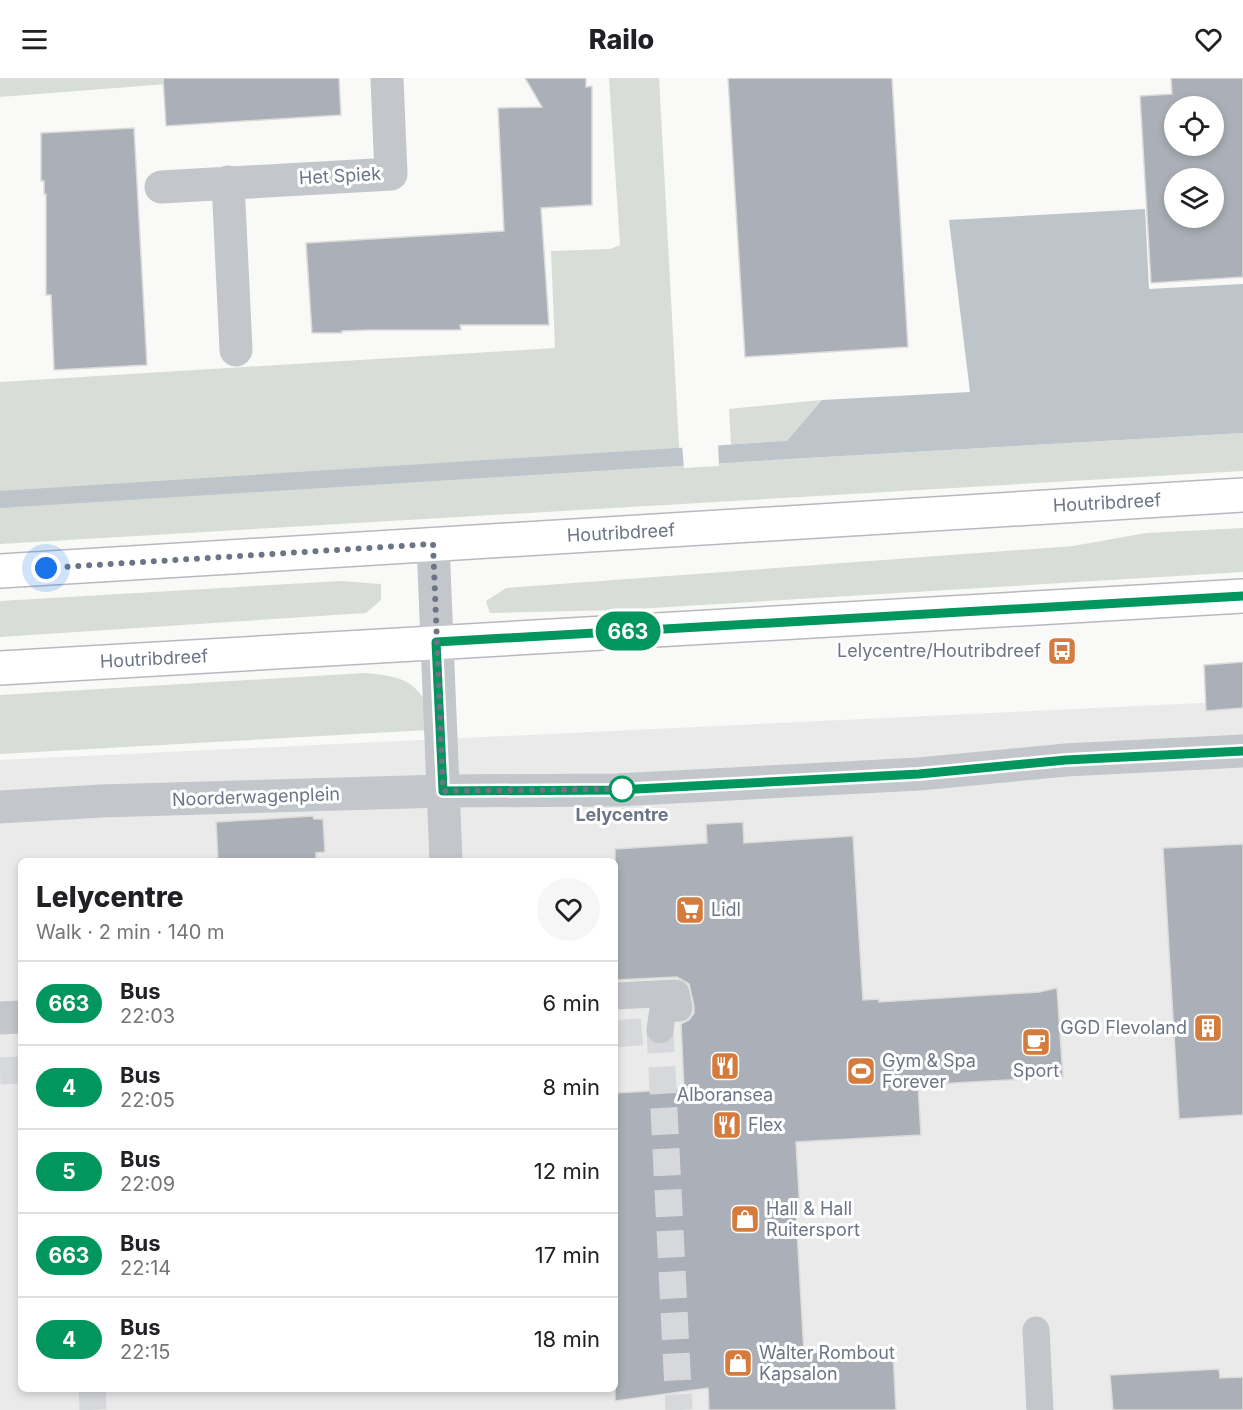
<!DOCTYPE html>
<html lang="en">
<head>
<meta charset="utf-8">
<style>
	body { margin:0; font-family:Inter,sans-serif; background:#f6f6f6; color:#202124; height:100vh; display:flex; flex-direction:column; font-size:22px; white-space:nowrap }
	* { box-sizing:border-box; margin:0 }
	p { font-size:20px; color:#757577 }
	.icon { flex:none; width:33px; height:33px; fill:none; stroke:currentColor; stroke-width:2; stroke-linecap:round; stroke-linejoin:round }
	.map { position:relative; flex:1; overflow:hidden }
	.drawer { position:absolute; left:18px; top:780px; width:600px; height:534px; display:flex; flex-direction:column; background:#fff; border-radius:9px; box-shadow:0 3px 9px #0003 }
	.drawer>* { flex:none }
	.badge { padding:0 12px; border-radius:20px; font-size:21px; line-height:39px }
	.buttons { position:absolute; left:1164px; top:18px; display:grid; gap:12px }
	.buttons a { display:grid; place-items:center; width:60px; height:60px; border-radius:50%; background:#fff; box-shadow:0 3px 9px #0003; font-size:30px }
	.you { position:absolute; width:30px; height:30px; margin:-15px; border:4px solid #fff; border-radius:50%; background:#1a73e8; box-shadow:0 0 0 9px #1a73e833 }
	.map>.badge { position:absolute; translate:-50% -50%; box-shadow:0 0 0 3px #fff }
	.round { display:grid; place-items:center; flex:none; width:63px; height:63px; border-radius:32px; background:#f6f6f6 }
	.overview { display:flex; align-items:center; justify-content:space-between; height:102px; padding:0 18px }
	h1 { font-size:28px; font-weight:800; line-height:45px }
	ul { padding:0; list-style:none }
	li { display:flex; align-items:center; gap:18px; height:84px; padding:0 18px; border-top:2px solid #e0e0e0 }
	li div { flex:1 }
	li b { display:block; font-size:22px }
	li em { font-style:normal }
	li .badge { min-width:66px; font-weight:700; text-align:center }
	header { display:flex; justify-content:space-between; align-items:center; height:78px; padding:0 18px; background:#fff; font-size:27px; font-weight:800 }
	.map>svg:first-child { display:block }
	.built { fill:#eaeaea; fill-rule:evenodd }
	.green { fill:#d8ded7 }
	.water { fill:#bdc4ca }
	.pier { fill:#f9f9f7 }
	.building { fill:#abb0b8; stroke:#dbdbda; stroke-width:1.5; fill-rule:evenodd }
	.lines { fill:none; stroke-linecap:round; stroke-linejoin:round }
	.pedestrian-tunnel { stroke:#d6d8db; stroke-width:27; stroke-dasharray:27 14; stroke-linecap:butt }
	.secondary-casing { stroke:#b6b9bf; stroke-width:36 }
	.pedestrian { stroke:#c3c6ca; stroke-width:27 }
	.minor { stroke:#c3c6ca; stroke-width:33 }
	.secondary { stroke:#fff; stroke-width:33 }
	.line-casing { stroke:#fff; stroke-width:14 }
	.line { stroke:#00965e; stroke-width:9 }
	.walk { stroke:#6b7586; stroke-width:6; stroke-dasharray:0 10.8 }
	.stop-dot { fill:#fff; stroke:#00965e; stroke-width:3 }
	.labels { text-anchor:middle; stroke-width:6; stroke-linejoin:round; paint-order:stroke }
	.street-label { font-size:18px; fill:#6b7586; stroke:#fff }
	.poi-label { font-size:18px; fill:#6b7586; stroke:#fff; text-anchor:start }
	.stop-label { font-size:18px; font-weight:bold; fill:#6b7586; stroke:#fff }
</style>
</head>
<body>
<header><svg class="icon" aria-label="menu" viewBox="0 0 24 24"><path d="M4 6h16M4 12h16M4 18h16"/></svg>Railo<svg class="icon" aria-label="heart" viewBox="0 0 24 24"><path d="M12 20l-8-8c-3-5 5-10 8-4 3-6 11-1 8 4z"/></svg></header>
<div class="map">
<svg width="1243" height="1332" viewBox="0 0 1243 1332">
	<rect width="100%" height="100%" fill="#f9f9f7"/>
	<path class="built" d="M 1243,623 L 1243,1332 L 0,1332 L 0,682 ZM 21,783 L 615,783 L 615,1311 L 21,1311 Z"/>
	<path class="green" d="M 0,0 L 168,0 L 167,6 L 0,19 Z
		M 609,0 L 659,0 L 680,386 L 732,383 L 729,331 L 822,322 L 772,382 L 1243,355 L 1243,393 L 0,466 L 0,304 L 555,270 L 551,173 L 610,171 L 620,167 Z
		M 1243,450 L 1243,494 L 620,532 L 490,535 L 486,523 L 506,510 L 1073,468 L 1146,455 Z
		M 341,503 L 381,506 L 381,522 L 366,535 L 0,559 L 0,523 Z
		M 364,595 C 386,597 410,598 423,620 C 427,627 427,643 428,652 L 0,676 L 0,617 Z"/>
	<path class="water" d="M 1145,131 L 1149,211 L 1243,206 L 1243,355 L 772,382 L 0,430 L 0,413 L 787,363 L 822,322 L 970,314 L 949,142 Z"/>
	<path class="pier" d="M 718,365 L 719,388 L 684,390 L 682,367 Z"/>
	<path class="building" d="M 163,0 L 339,0 L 341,37 L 166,48 Z
		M 525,0 L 586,0 L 586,9 L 592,8 L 592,127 L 541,130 L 549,247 L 460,247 L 461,252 L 371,252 L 342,253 L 342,255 L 312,255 L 306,165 L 504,153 L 498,30 L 542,29 Z
		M 728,0 L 892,0 L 908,269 L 745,279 Z
		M 1171,0 L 1243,0 L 1243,199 L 1151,205 L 1140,18 L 1172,16 ZM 1174,28 L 1214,28 L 1214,68 L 1174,68 ZM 1174,100 L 1214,100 L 1214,140 L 1174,140 Z
		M 134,50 L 147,287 L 54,292 L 51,217 L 46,217 L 46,116 L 44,116 L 44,103 L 41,103 L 41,55 Z
		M 1243,584 L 1243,630 L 1206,633 L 1204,587 Z
		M 313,738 L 314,741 L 323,741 L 325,774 L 316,775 L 316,783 L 218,783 L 216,744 Z
		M 743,744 L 744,765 L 853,758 L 863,922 L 879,921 L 879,924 L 1039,914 L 1057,910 L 1063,999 L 918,1007 L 921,1057 L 796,1064 L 800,1134 L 796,1134 L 804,1275 L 873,1271 L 873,1275 L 893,1273 L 896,1332 L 709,1332 L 708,1310 L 615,1323 L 615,1015 L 684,1011 L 681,946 L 689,942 L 694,935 L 694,928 L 689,906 L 677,899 L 615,902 L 615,771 L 707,765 L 706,746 Z
		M 1243,766 L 1243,1037 L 1179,1041 L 1163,770 Z
		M 1219,1291 L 1220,1300 L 1243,1299 L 1243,1332 L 1113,1332 L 1110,1297 Z"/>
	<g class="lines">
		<path class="pedestrian-tunnel" d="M 615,956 L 660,952 L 679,1332
			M 0,993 L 21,992
			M 92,1311 L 93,1332"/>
		<g class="secondary-casing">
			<path id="secondary" d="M 0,493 L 1243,417
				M 0,590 L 1243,518"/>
		</g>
		<path class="pedestrian" d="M 615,918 L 676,915 L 679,930 L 663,931 L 660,952
			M 1036,1252 L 1040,1332"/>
		<path class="minor" d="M 228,104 L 236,272
			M 161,109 L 391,96 L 387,0
			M 433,466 L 446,783
			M 0,729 L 101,723 L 443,713 L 617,712 L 919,696 L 1066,682 L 1243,673
			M 0,940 L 21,939"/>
		<use href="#secondary" class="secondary"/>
	</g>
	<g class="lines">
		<g class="line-casing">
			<path id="line" d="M 1243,518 L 436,564 L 443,713 L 617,712 L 919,696 L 1066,682 L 1243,673"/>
		</g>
		<use href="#line" class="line"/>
		<path class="walk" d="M 46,490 L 433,466 L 443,713 L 622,711"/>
	</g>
	<defs>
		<g id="bus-square" transform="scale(1.5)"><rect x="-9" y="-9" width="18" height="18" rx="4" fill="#d57c3c" stroke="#fff"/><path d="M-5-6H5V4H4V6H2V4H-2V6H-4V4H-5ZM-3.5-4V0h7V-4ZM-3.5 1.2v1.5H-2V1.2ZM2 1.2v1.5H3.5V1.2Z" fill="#fff"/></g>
		<g id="supermarket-square" transform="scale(1.5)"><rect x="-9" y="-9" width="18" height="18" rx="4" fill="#d57c3c" stroke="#fff"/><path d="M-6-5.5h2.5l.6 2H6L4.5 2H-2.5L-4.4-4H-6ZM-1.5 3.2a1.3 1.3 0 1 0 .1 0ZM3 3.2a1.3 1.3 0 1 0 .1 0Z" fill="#fff"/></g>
		<g id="building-square" transform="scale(1.5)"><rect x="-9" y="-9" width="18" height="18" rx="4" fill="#d57c3c" stroke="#fff"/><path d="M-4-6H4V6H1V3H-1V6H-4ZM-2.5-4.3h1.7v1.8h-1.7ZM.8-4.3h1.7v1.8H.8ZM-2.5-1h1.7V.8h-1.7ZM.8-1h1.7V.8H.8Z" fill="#fff"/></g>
		<g id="cafe-square" transform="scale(1.5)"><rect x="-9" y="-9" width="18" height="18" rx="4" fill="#d57c3c" stroke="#fff"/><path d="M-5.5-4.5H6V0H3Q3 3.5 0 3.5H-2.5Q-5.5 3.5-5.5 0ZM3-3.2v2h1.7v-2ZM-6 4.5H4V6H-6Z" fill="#fff"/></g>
		<g id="restaurant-square" transform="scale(1.5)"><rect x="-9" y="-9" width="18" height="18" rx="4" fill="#d57c3c" stroke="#fff"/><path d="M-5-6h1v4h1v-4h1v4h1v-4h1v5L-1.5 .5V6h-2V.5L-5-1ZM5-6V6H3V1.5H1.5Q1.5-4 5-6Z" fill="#fff"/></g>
		<g id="stadium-square" transform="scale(1.5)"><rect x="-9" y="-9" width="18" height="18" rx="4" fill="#d57c3c" stroke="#fff"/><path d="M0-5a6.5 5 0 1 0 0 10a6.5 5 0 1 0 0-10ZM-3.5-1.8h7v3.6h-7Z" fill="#fff"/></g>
		<g id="shop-square" transform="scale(1.5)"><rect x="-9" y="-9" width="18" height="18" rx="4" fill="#d57c3c" stroke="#fff"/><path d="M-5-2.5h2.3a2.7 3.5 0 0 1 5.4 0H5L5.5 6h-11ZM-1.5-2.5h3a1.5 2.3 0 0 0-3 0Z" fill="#fff"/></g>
	</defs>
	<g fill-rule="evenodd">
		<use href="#bus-square" x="1062" y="573"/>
		<use href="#supermarket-square" x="690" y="832"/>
		<use href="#building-square" x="1208" y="950"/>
		<use href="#cafe-square" x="1036" y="964"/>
		<use href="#restaurant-square" x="725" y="988"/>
		<use href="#stadium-square" x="861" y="993"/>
		<use href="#restaurant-square" x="727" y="1047"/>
		<use href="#shop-square" x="745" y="1141"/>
		<use href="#shop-square" x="738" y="1285"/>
	</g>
	<circle class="stop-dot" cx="622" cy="711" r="12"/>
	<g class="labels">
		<g class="street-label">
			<text transform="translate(340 98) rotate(-3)" y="6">Het Spiek</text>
			<text transform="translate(1107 425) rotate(-3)" y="6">Houtribdreef</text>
			<text transform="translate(621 455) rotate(-3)" y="6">Houtribdreef</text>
			<text transform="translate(154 581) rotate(-3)" y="6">Houtribdreef</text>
			<text transform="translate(256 719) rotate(-2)" y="6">Noorderwagenplein</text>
		</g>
		<g class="poi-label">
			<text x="1041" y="579" text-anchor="end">Lelycentre/Houtribdreef</text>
			<text x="711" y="838">Lidl</text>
			<text x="1187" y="956" text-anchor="end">GGD Flevoland</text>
			<text x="882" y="989">Gym &amp; Spa<tspan x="882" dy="21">Forever</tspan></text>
			<text x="1036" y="999" text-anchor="middle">Sport</text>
			<text x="725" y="1023" text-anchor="middle">Alboransea</text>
			<text x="748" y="1053">Flex</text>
			<text x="766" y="1137">Hall &amp; Hall<tspan x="766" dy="21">Ruitersport</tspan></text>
			<text x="759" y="1281">Walter Rombout<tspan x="759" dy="21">Kapsalon</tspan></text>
		</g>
		<g class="stop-label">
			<text x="622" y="743">Lelycentre</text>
		</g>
	</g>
</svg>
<div class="buttons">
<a><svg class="icon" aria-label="locate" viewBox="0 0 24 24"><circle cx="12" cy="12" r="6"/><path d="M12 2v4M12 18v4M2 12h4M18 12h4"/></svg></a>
<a><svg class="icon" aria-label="layers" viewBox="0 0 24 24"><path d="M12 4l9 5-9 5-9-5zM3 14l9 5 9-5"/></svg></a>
</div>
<div class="you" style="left:46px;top:490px"></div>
<b class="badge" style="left:628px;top:553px;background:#00965e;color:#fff">663</b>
<section class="drawer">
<div class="overview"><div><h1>Lelycentre</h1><p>Walk · 2 min · 140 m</p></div><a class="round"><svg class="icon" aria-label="heart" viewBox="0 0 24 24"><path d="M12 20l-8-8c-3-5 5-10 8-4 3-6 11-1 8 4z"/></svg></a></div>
<ul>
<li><span class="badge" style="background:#00965e;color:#fff">663</span><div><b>Bus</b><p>22:03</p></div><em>6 min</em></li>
<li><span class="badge" style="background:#00965e;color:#fff">4</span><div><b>Bus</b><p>22:05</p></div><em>8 min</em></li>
<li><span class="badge" style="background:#00965e;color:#fff">5</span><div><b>Bus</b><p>22:09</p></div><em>12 min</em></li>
<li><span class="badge" style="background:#00965e;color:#fff">663</span><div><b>Bus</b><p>22:14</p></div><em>17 min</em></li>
<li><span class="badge" style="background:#00965e;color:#fff">4</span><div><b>Bus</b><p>22:15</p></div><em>18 min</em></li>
</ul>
</section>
</div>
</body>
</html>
